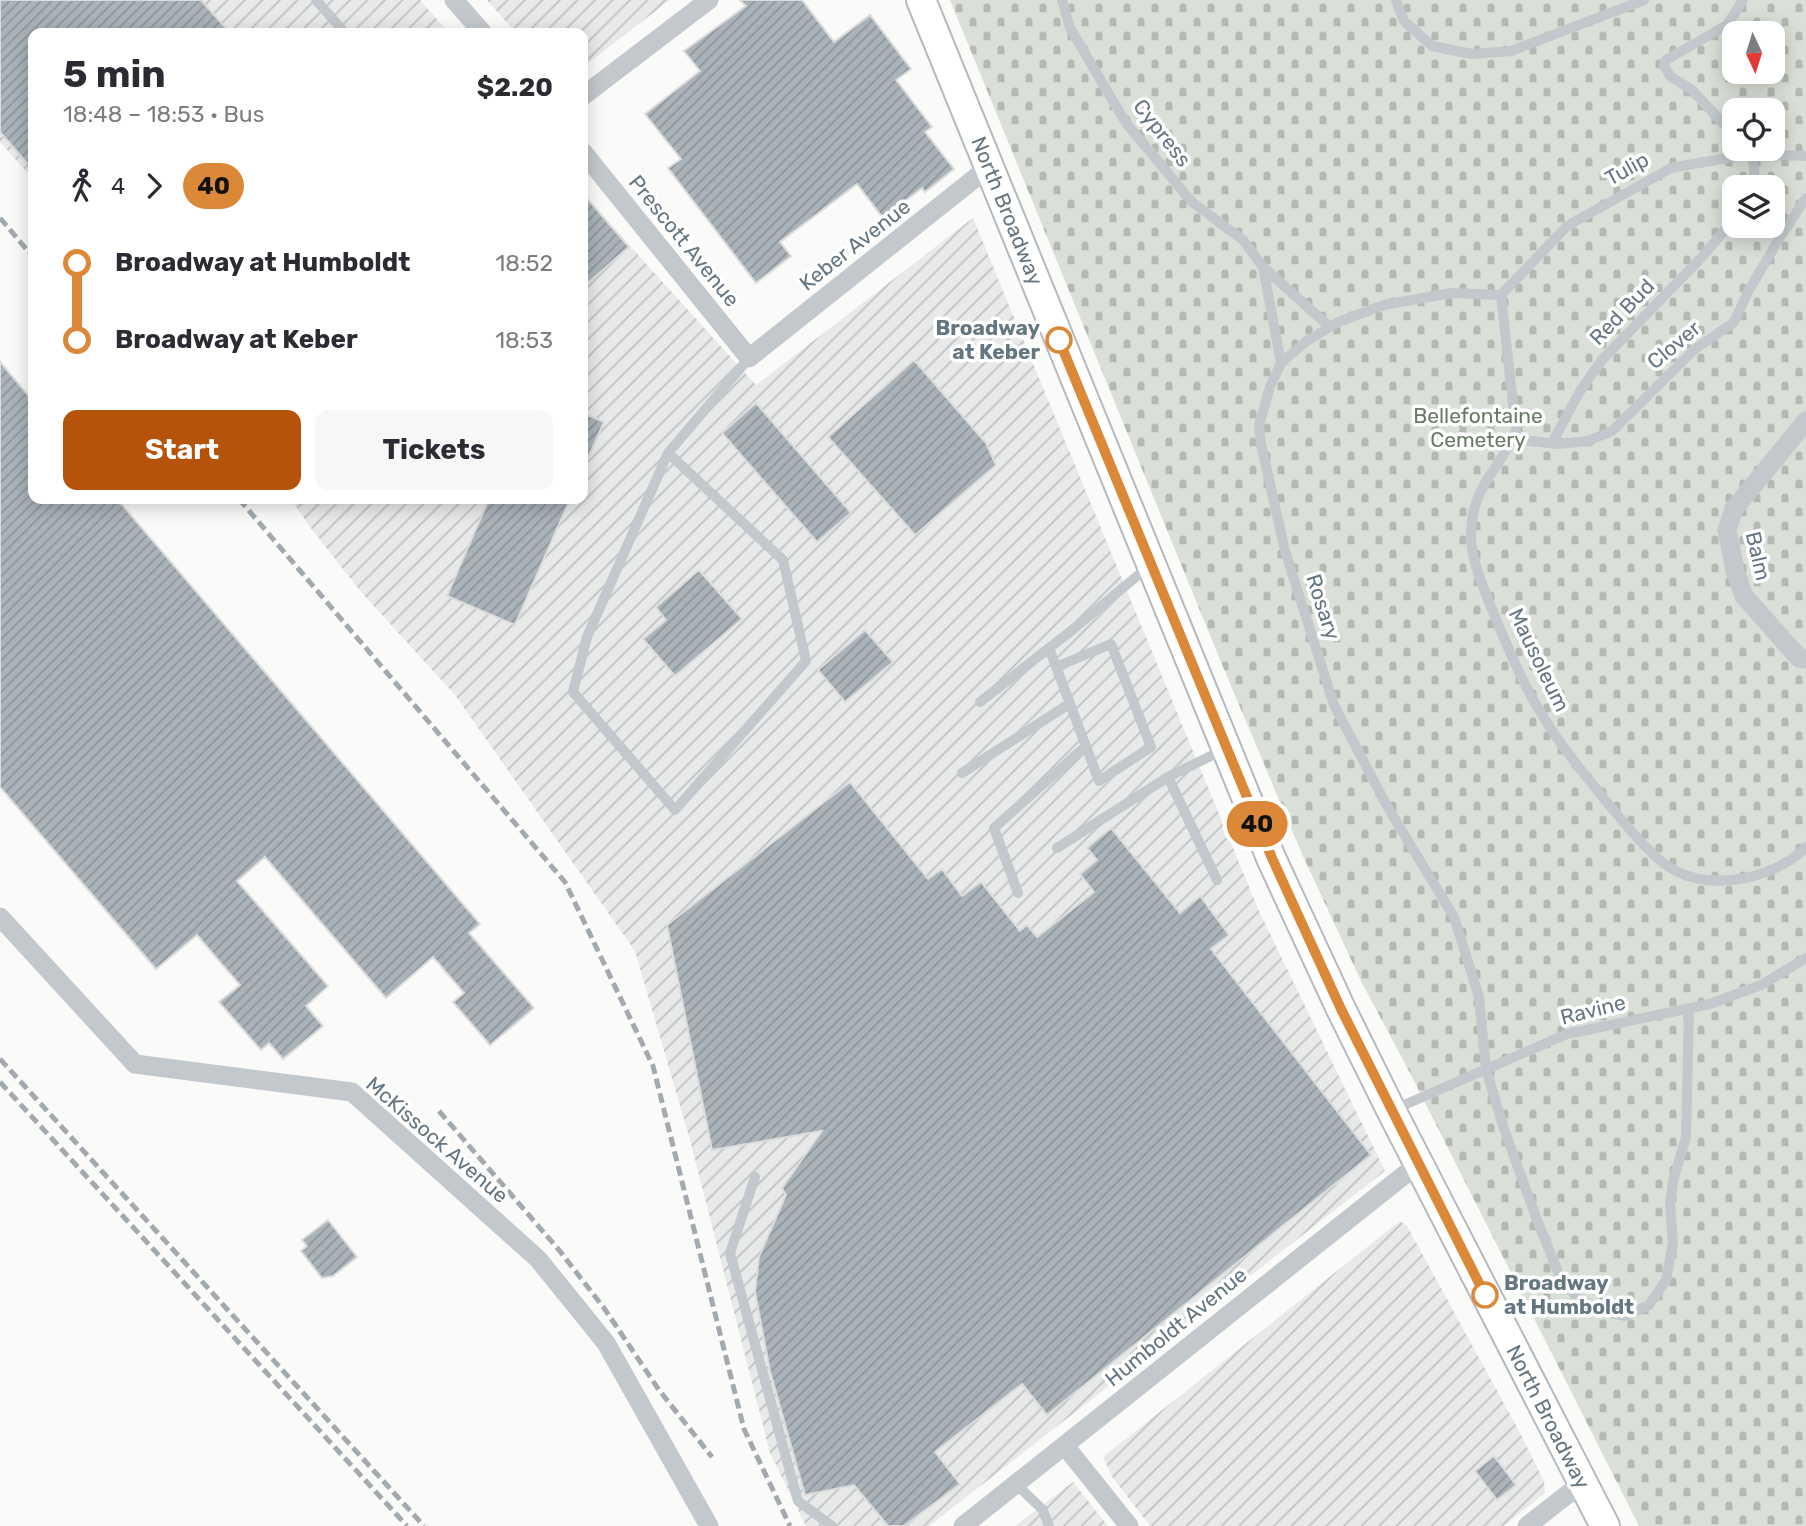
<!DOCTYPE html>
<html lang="en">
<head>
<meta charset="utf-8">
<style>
	body { margin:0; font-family:Rubik,sans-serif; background:#f7f7f7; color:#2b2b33; height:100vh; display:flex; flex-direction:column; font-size:26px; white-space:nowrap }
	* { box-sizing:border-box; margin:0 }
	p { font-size:23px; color:#7c7c81 }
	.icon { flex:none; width:38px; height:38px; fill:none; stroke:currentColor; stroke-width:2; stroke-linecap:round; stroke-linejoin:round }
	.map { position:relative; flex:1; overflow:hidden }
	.details { position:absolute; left:28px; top:28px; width:560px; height:476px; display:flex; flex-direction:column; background:#fff; border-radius:14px; box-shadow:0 4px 18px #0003 }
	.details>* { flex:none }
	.badge { padding:0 14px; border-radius:23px; font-size:24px; line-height:46px }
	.needle { width:46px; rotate:176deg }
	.buttons { position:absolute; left:1722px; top:21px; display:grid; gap:14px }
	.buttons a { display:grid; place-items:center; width:63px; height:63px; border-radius:14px; background:#fff; box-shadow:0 4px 18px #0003; font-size:35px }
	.map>.badge { position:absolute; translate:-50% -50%; box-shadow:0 0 0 4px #fff }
	.legs { display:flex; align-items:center; gap:10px; height:77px; padding:0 35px; font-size:23px }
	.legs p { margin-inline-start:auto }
	.overview { display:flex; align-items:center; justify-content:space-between; height:119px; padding:0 35px }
	h1 { font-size:38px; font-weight:700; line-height:52px }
	.action { display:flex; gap:14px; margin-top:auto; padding:14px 35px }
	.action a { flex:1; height:80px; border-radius:14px; background:#b45309; color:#fff; font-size:28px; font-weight:700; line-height:80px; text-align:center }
	.action a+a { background:#f7f7f7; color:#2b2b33 }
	ul { padding:0 35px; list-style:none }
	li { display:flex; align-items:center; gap:24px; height:77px; font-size:26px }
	li i { display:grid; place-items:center; width:10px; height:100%; margin:0 9px; background:currentColor }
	li i::after { content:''; width:18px; height:18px; margin:-9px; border:5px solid; border-radius:50%; background:#fff }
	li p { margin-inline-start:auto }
	li:first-child i { background:linear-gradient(#0000 50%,currentColor 0) }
	li:last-child i { background:linear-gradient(currentColor 50%,#0000 0) }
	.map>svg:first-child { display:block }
	.industrial { fill:url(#industrial-furrows) }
	.cemetery { fill:url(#cemetery-stones); fill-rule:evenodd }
	.building { fill:url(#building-hatch); stroke:#dcdcda; stroke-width:2 }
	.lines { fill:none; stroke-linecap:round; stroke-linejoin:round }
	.secondary-casing { stroke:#b3babf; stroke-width:32 }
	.service { stroke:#c3c8cc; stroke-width:10 }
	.minor { stroke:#c3c8cc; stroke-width:19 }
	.secondary { stroke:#fff; stroke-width:28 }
	.rail { stroke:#a2aab0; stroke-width:5; stroke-dasharray:10 5; stroke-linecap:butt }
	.line-1-casing { stroke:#fff; stroke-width:16 }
	.line-1 { stroke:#db8839; stroke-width:10 }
	.stop-1-dot { fill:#fff; stroke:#db8839; stroke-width:3.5 }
	.labels { text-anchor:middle; stroke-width:7; stroke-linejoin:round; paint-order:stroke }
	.street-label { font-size:21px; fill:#657683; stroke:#fff }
	.stop-label { font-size:21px; font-weight:bold; fill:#657683; stroke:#fff; text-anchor:end }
	.park-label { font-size:21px; fill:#687a64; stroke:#fff }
</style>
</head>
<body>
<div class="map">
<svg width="1806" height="1526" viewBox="0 0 1806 1526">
	<defs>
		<pattern id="industrial-furrows" width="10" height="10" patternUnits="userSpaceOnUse" patternTransform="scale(1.75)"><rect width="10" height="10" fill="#e8e9e9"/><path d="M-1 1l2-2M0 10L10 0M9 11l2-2" fill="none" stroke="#c0c1c2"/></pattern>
		<pattern id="cemetery-stones" width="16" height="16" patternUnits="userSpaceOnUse" patternTransform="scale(1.75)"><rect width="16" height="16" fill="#dadfd7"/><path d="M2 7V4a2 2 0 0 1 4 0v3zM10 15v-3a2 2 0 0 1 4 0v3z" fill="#b4b9b4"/></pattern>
		<pattern id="building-hatch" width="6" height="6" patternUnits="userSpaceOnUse" patternTransform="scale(1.75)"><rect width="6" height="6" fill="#aab3b9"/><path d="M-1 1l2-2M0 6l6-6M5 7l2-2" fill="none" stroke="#8e969c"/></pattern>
	</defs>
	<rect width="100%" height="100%" fill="#fafaf8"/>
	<path class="industrial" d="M 0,0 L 420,0 L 449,33 L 33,33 L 33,179 L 0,142 Z
		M 487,0 L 670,0 L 583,67 L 583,33 L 516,33 Z
		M 583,194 L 756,385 L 973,218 L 1259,911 L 1385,1171 L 929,1526 L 806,1526 L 770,1453 L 690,1140 L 635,951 L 455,695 L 361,592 L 310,527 L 291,499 L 583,499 Z
		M 1400,1221 L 1407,1226 L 1519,1431 L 1544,1481 L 1545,1493 L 1504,1526 L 1150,1526 L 1113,1478 L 1103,1457 Z
		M 1073,1482 L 1108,1526 L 1015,1526 Z"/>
	<path class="cemetery" d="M 950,0 L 1806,0 L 1806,1526 L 1639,1526 L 1410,1073 L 1362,983 L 1302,854 L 1221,662 ZM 1734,33 L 1773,33 L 1773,72 L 1734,72 ZM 1734,110 L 1773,110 L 1773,149 L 1734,149 ZM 1734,187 L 1773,187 L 1773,226 L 1734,226 Z"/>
	<path class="building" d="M 0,0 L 201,0 L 230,33 L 33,33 L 33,170 L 0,132 Z
		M 740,0 L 802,0 L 834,42 L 870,15 L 911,69 L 896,80 L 932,127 L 925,132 L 954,169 L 925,192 L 922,188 L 883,218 L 857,184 L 780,242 L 791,256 L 756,283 L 668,168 L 681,159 L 645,114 L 700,71 L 684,51 L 746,6 Z
		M 583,194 L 629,247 L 583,287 Z
		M 914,360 L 986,443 L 996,465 L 915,535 L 828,437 Z
		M 0,362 L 33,401 L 33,499 L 117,499 L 480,924 L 469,933 L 534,1008 L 490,1045 L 453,1002 L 464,993 L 433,957 L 386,998 L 265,857 L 237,881 L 328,986 L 306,1006 L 323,1026 L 283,1059 L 269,1043 L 261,1050 L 219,1002 L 240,985 L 197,935 L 156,969 L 0,787 Z
		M 756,403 L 851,513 L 817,542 L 722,433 Z
		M 583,413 L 604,422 L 583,469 Z
		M 489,499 L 570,499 L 515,625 L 447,596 Z
		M 699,570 L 742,619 L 675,676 L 643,639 L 666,620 L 656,607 Z
		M 865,630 L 893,662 L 845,702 L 818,670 Z
		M 850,782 L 928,879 L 942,869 L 962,896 L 981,882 L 1020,931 L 1027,925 L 1037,937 L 1094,892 L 1080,874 L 1097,860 L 1087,848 L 1111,828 L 1180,913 L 1200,896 L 1229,935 L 1211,949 L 1371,1155 L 1047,1415 L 1022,1384 L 935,1452 L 960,1484 L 904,1526 L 888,1526 L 854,1485 L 805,1495 L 770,1371 L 755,1292 L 759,1257 L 786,1195 L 782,1188 L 822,1131 L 712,1150 L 667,925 Z
		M 328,1220 L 357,1257 L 333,1276 L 322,1278 L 301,1251 L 307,1246 L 302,1240 Z
		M 1494,1456 L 1516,1485 L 1497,1500 L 1475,1471 Z"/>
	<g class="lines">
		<g class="secondary-casing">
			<path id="secondary" d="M 921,0 L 1271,858 L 1341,1009 L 1391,1110 L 1605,1526"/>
		</g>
		<path class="service" d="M 316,0 L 345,33
			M 1062,0 L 1070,28 L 1126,123 L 1192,202 L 1243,240 L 1263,267 L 1281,363
			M 1396,0 L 1404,21 L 1432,46 L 1472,54 L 1511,51 L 1644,0
			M 1734,135 L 1692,90 L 1670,76 L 1664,65 L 1666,60 L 1727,25 L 1743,0
			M 1746,149 C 1755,160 1756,174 1752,187
			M 1263,267 L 1330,327
			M 1501,295 L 1451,293 L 1384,305 L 1338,322 L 1307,341 L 1281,363 L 1270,387 L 1259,425 L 1261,444 L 1285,551 L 1334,705 L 1387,806 L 1454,917 L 1479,997 L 1486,1069 L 1503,1126 L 1537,1220 L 1559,1274 L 1575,1295 L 1599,1311 L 1626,1316 L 1649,1305 L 1666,1280 L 1673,1243 L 1670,1204 L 1673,1181 L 1686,1137 L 1689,1010
			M 1501,295 L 1516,431 C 1499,472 1471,485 1471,536 C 1471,559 1483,586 1491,607 C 1505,641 1519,676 1538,708 C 1558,743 1585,775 1610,806 C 1627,826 1654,861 1678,872 C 1718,891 1776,877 1806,847
			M 1501,295 L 1567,226 L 1671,168 L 1750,154 L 1806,156
			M 1513,439 L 1558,444 L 1588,441 L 1612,431 L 1694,350 L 1734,322 L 1749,290 L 1779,239 L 1806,198
			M 1552,443 L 1580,391 L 1602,360 L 1703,256 L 1734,219
			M 668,453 L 783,560 L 806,661 L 675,810 L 573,692 L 587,637 L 668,453 L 749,358
			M 1049,648 L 1099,781 L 1151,747 L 1111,644 L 1056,667
			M 980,702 L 1071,631 L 1148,567
			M 962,773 L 1069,704
			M 1168,777 L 1217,880
			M 1057,848 L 1168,777 L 1225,749
			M 1018,893 L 994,828 L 1086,746
			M 1395,1109 L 1567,1034 L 1710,1004 L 1761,985 L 1806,958
			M 755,1177 L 730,1253 L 798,1501 L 832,1526
			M 1016,1484 L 1043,1510 L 1049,1526"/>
		<path class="minor" d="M 454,0 L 483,33
			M 583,96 L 709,0
			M 583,152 L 749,358 L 989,167
			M 1806,421 L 1734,509 L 1727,530 L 1735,571 L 1744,596 L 1799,658 L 1806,659
			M 0,917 L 135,1064 L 352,1092 L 538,1259 L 606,1343 L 709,1526
			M 1065,1446 L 1129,1526
			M 963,1526 L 1418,1164
			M 1527,1526 L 1582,1483"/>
		<use href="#secondary" class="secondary"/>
		<path class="rail" d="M 0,218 L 33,257
			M 239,499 L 565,882 L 653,1066 L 744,1429 L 790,1526
			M 0,1059 L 424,1526
			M 0,1082 L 407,1526
			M 439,1111 L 559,1250 L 604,1308 L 659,1390 L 712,1457"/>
	</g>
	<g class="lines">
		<g class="line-1-casing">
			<path id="line-1" d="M 1059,340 L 1272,858 L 1341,1009 L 1485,1295"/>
		</g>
		<use href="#line-1" class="line-1"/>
	</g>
	<g class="stop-1-dot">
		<circle cx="1059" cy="340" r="12"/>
		<circle cx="1485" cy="1295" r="12"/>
	</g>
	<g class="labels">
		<g class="street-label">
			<text transform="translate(1162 133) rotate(52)" y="7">Cypress</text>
			<text transform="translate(1627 169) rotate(-29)" y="7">Tulip</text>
			<text transform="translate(1007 211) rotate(68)" y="7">North Broadway</text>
			<text transform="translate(684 241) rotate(51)" y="7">Prescott Avenue</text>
			<text transform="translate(855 245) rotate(-38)" y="7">Keber Avenue</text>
			<text transform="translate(1622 312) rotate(-46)" y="7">Red Bud</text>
			<text transform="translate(1674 345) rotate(-40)" y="7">Clover</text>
			<text transform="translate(1758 556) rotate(77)" y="7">Balm</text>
			<text transform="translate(1323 607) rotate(72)" y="7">Rosary</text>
			<text transform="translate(1539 660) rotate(64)" y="7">Mausoleum</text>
			<text transform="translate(1593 1010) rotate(-14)" y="7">Ravine</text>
			<text transform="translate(437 1140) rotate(41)" y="7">McKissock Avenue</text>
			<text transform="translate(1176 1327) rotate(-39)" y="7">Humboldt Avenue</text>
			<text transform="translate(1548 1417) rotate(63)" y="7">North Broadway</text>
		</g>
		<g class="stop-label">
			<text x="1040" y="335">Broadway<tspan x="1040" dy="24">at Keber</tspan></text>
			<text x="1504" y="1290" text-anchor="start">Broadway<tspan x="1504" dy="24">at Humboldt</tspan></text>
		</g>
		<g class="park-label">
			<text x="1478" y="423">Bellefontaine<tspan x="1478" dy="24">Cemetery</tspan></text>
		</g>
	</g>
</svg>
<div class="buttons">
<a><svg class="needle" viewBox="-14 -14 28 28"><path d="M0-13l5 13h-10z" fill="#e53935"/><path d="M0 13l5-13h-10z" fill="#7c7c81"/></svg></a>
<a><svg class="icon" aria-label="locate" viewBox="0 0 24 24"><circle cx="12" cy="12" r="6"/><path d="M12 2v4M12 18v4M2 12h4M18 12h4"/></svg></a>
<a><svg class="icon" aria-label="layers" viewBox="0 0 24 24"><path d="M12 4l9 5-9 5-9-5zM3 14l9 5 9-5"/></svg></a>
</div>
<b class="badge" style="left:1257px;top:824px;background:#db8839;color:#111">40</b>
<section class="details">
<div class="overview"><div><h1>5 min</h1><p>18:48 – 18:53 · Bus</p></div><b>$2.20</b></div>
<div class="legs"><svg class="icon" aria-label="walk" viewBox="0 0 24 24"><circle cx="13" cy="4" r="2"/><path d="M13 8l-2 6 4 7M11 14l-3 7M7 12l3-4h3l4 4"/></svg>4<svg class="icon" aria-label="forward" viewBox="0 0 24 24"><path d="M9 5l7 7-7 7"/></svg><b class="badge" style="background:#db8839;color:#111">40</b></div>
<ul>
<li><i style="color:#db8839"></i><b>Broadway at Humboldt</b><p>18:52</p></li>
<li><i style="color:#db8839"></i><b>Broadway at Keber</b><p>18:53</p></li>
</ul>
<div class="action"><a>Start</a><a>Tickets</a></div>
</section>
</div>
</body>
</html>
